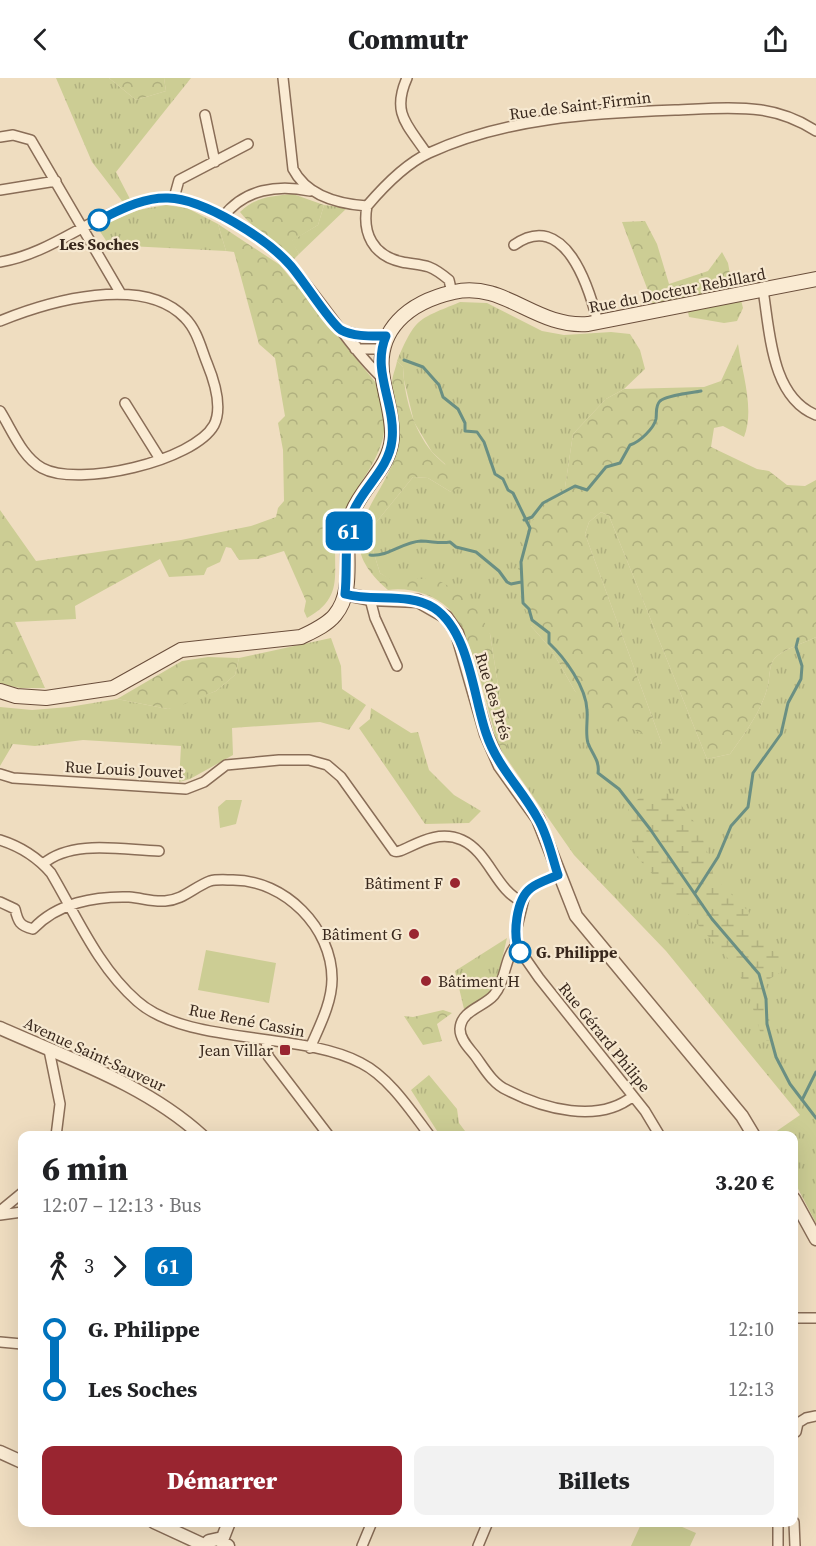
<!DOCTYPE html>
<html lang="fr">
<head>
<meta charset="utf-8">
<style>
	body { margin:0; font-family:"Source Serif 4",serif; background:#f2f2f2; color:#202124; height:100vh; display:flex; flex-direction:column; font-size:22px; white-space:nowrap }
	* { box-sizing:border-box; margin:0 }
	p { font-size:20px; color:#757577 }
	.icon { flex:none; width:33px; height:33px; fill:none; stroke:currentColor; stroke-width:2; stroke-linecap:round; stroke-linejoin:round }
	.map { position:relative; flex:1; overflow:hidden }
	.panel { position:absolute; left:18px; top:1053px; width:780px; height:396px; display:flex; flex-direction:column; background:#fff; border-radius:12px; box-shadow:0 6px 24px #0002 }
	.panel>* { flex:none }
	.badge { padding:0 12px; border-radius:9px; font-size:21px; line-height:39px }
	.map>.badge { position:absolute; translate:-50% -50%; box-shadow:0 0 0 3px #fff }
	.legs { display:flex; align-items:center; gap:9px; height:66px; padding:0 24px; font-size:20px }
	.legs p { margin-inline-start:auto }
	.summary { display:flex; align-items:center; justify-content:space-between; height:102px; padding:0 24px }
	h1 { font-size:33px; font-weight:800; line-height:45px }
	.button { display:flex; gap:12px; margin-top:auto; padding:12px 24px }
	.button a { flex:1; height:69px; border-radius:12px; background:#992530; color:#fff; font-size:24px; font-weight:800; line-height:69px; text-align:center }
	.button a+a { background:#f2f2f2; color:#202124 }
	ul { padding:0 24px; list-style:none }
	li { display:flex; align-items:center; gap:21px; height:60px; font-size:22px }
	li i { display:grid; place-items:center; width:9px; height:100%; margin:0 8px; background:currentColor }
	li i::after { content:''; width:15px; height:15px; margin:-8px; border:4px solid; border-radius:50%; background:#fff }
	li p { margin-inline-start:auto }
	li:first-child i { background:linear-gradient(#0000 50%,currentColor 0) }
	li:last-child i { background:linear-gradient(currentColor 50%,#0000 0) }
	header { display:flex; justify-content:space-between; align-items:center; height:78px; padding:0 24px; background:#fff; font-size:27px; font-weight:800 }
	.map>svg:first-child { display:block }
	.grass { fill:url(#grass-tufts) }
	.forest { fill:url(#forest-crowns) }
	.wetland { fill:url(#wetland-marsh) }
	.park { fill:#cccd94 }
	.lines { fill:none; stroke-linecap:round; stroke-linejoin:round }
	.stream { stroke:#6a8f83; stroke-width:3 }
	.minor-casing { stroke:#896d57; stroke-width:12 }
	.tertiary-casing { stroke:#896d57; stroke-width:15 }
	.secondary-casing { stroke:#6a4e3b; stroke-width:16 }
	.minor { stroke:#faebd3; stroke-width:9 }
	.tertiary { stroke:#faebd3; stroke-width:12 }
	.secondary { stroke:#faebd3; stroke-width:14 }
	.line-1-casing { stroke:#fff; stroke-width:14 }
	.line-1 { stroke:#0072bc; stroke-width:9 }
	.stop-1-dot { fill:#fff; stroke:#0072bc; stroke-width:3 }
	.poi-dot { fill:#992530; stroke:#f6e8d0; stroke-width:2 }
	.labels { text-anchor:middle; stroke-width:4.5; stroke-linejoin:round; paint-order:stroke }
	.street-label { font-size:16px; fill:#38271c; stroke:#f6e8d0 }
	.stop-label { font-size:16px; font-weight:bold; fill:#38271c; stroke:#f6e8d0 }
	.poi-label { font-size:16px; fill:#38271c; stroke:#f6e8d0; text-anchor:end }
</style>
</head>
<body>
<header><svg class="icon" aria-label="back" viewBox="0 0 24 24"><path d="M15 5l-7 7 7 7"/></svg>Commutr<svg class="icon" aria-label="share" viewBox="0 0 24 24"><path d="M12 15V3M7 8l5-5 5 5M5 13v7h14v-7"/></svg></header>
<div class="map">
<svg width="816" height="1468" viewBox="0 0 816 1468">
	<defs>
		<pattern id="grass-tufts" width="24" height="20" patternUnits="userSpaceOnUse" patternTransform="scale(1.5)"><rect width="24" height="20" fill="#cccd94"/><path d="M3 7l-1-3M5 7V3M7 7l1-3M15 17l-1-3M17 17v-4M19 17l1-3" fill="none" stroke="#b0b07f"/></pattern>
		<pattern id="forest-crowns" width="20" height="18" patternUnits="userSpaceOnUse" patternTransform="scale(1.5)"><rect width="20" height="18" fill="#cccd94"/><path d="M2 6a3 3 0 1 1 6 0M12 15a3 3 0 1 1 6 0" fill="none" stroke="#b0b07f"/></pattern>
		<pattern id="wetland-marsh" width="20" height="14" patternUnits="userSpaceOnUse" patternTransform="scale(1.5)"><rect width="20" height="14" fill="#cccd94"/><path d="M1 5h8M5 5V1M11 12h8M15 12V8" fill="none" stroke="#b0b07f"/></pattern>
	</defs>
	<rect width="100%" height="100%" fill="#efddc0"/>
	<path class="grass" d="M 56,0 L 109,0 L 136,22 L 166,13 L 164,0 L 191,0 L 116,94 L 130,121 L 122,123 L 92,84 Z
		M 166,127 L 187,130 L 218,146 L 226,173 L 109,167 L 97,149 L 138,132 Z
		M 324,127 L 347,130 L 299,176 L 291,163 L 318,147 Z
		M 460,224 L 487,225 L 542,253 L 564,257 L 611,254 L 630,256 L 640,272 L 645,291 L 624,311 L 606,321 L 573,356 L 564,416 L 546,427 L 531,548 L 551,571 L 575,613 L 662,666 L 585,456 L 589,444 L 601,434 L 609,438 L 707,681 L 730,676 C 745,655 762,633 768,607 C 770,598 769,586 775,580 C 785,570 803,566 816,559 L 816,1145 L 794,1103 L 794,1058 L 771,1057 L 800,1037 L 666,873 L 574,777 L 507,681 L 507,649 L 501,626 L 490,556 L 410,503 L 390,502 L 380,495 L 371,466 L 374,447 L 413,399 L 428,400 L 451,414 L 445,386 L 432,374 L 414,344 L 404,302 L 403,289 L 397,283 C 416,239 417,242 460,224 Z
		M 331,560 L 341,588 L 342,611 L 366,627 L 349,652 L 320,644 L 232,650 L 233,677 L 190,701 L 179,704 L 181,668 L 83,662 L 35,668 L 13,666 L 0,688 L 0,629 L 32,632 L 69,629 L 117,621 L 168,631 L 216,613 L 235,597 L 239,580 Z
		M 371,630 L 411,655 L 418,654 L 429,692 L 454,717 L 481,733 L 469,745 L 425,746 L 359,650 L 370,641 Z
		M 507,860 L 495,910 L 489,918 L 464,931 L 455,893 Z
		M 429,997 L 457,1031 L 459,1045 L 468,1057 L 439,1056 L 411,1012 Z"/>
	<path class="forest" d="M 109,0 L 164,0 L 166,13 L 136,22 Z
		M 293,116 L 324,127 L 318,147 L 292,163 L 299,176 L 294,181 C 276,164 255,153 240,134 C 255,119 272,118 293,116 Z
		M 645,143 L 657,166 L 669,206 L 708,193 L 722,174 L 728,185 L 732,207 L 726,212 L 653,226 L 622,144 Z
		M 218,146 L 280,187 L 376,305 C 380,322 387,342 383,360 C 375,392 349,415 339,447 C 327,487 351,516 307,540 L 304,533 L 306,523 L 284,473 L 258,481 L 239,482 L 231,470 L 226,469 L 220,484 L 207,490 L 204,497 L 169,499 L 160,481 L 75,528 L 76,541 L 15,544 L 45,610 L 20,610 L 0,606 L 0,432 L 36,483 L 181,462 L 251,448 L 276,439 L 278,430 L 284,423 L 283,372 L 278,345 L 285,338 L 275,280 L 259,266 L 236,181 L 234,174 L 226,173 Z
		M 741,222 L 743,230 L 737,243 L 724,245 L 689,239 L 688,234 Z
		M 738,266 C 742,295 755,331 744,359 L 723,348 L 714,350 L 711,369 L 757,391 L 769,393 L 787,407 L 805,408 L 816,402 L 816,559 C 803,566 785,570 775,580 C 769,586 770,598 768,607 C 762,633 745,655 730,676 L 707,681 L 609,438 L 601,434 L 589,444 L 585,456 L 662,666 L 597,633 L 575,613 L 551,571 L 531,548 L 520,516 L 518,487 L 521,457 L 546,426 L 564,416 L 573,356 L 606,321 L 624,311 L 704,309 L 721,303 Z
		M 397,283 L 403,289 C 404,318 413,351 432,374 C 440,383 451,391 460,400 L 461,410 L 451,414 L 428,400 L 413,399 L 374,447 L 371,466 L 380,495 L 390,501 L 436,501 L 466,518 L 482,539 L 490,556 L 501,626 L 507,649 L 507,681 L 498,668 C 489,635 471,552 448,530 C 433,516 409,509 388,512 C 324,458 384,426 398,369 C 403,347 393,328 392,305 C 392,298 396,290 397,283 Z
		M 208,579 L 239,580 L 235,597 L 216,613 L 177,629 L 168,631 L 117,621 L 182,583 Z
		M 443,932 L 452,935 L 437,946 L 442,963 L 423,967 L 404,938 L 413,939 Z"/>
	<path class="wetland" d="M 667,715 L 681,727 L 695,745 L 705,766 L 714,799 L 749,834 L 746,849 L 783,882 L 781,894 L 766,903 L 771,962 L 763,963 L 747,911 L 734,887 L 636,778 L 628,747 L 628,729 L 642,718 Z"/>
	<path class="park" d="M 226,722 L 242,722 L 236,746 L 220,750 L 218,729 Z
		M 206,872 L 276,885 L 269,925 L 198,912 Z
		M 642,1444 L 673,1445 L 696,1455 L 690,1468 L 631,1468 Z"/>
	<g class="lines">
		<path class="stream" d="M 404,282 L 423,289 L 439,307 L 443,319 L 458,331 L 465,345 L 465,353 L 477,354 L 484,364 L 495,396 L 503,401 L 508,412 L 513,415 L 530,450 L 521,484 L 523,525 L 529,531 L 532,542 L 549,555 L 549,565 C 565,580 586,609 587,632 C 588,643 585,655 588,665 C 592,676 600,683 598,695 L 619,711 L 650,751 L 712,841 L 759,896 L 766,921 L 767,946 L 776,979 L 790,1006 L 816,1040
			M 524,442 L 532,439 L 543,425 L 575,408 L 587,412 L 606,389 L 620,385 L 630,367 C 640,364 654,350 656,341 C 657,334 655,328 660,323 C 667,317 691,315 701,313
			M 370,477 C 389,479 402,464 421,463 C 432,463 439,466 450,464 L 456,469 L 476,474 L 499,493 L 507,504 L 511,506 L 521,504
			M 695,815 L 718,779 L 731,748 L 748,729 L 753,695 L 781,656 L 788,625 L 801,601 L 802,588 L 796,569 L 798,561
			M 802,1022 L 816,994"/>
		<g class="minor-casing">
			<path id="minor" d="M 283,0 L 293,91 C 307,118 338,126 367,128
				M 407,0 C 391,36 408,47 427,76
				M 205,37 L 215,84
				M 0,59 L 13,57 L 31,62 L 121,216
				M 0,112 L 56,103
				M 174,120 L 179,102 L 248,66
				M 367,128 C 384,108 405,86 429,75 C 505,40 593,35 675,32 C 703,31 733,28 761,32 C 781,35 799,42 816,53
				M 367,128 C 362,155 373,178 402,184 C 411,186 421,186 429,189 C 437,192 443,197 449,202 L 452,215
				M 223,139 C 244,111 278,106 310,113
				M 514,167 C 565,131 589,209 598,245
				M 0,184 C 49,176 87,141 133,127 C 146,123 160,119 173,120 C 209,125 266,160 290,187 C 323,224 347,266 382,300
				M 763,212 C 770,254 771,319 816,337
				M 0,243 C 49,223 143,196 185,240 C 197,252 201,270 207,285 C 214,302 223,329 214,347 C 194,383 78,410 42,390 C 22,379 12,352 0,333
				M 340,252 L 360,257 L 386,258
				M 356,268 L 355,271 L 381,271
				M 125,325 L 160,381
				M 370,521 L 375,540 L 397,588
				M 0,696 L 13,700 L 186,711 L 204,704 L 226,687 L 279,682 L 309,682 L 327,687 L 341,699 L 394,773 C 402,778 431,748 462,762 C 489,774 496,813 523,824
				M 0,762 C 19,768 38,780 51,795 C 77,839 98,889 137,923 C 187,968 302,953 361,985 C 389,999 411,1033 430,1058
				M 43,786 C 72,761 123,772 159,773
				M 558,797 L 532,809 L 525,816 L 515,857 L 516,867 L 539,900 L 645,1033 L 660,1058
				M 0,824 L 15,831 C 18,844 20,848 33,851 C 57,825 95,818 129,819 C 142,820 152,824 165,823 C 183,822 194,809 210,803 C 217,801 226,802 233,802 C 285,802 332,850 332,901 C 332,925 319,949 310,970
				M 516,867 C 504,881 506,903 494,917 C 484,929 461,932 460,951 C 460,962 470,971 476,979 C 484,990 493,1006 507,1012 C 543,1031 599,1046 633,1018
				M 266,962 L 268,978 L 329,1058
				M 49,972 L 60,1026 L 56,1058
				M 0,1133 L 22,1115
				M 0,1137 L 22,1134
				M 794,1240 L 816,1240
				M 0,1264 L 22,1266
				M 796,1354 L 798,1345 L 806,1340 L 816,1338
				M 778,1444 L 778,1468
				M 794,1444 L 795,1468
				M 362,1468 L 372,1444
				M 478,1468 L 488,1444"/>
		</g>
		<g class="tertiary-casing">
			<path id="tertiary" d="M 345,516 L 370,521 L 418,523 L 446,539 L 457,555 L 486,656 L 500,688 L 538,741 L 576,838 L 742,1038 L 754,1058
				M 0,950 C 69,981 145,1006 202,1058
				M 794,1121 L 816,1161
				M 0,1374 L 22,1384
				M 154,1444 L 206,1468
				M 222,1462 L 229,1444
				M 205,1468 L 209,1463 L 218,1461 L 228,1468"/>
		</g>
		<g class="secondary-casing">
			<path id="secondary" d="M 0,613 L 16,618 L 46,620 L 113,610 L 181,572 L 301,559 C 313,553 327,547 335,537 C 358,509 340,466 352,435 C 363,407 390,390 392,359 C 393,340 386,320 383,301 C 374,252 409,224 454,214 C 505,203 535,250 588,246 L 816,201"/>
		</g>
		<use href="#minor" class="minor"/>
		<use href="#tertiary" class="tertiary"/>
		<use href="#secondary" class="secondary"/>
	</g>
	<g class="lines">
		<g class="line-1-casing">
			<path id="line-1" d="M 99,142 C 120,132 144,119 168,120 C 204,121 267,161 290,187 C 302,200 330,245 341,252 C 354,259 372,258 386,258 C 371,293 396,326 392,362 C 389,391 364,408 353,434 C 343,458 348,490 345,516 C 373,524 409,514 434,530 C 469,553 473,617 486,655 C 497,689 522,711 538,741 C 548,758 552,779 558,797 C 550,801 539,804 531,810 C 516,821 512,858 520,874"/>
		</g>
		<use href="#line-1" class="line-1"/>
	</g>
	<g class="stop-1-dot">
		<circle cx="99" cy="142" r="10"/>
		<circle cx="520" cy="874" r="10"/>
	</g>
	<g class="poi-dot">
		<circle cx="455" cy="805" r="6"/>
		<circle cx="414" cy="856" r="6"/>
		<circle cx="426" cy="903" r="6"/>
		<rect x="279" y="966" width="12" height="12" rx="3"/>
	</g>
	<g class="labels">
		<g class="street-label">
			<text transform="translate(580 27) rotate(-7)" y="6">Rue de Saint-Firmin</text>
			<text transform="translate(677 212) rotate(-11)" y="6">Rue du Docteur Rebillard</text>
			<text transform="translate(494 618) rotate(73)" y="6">Rue des Prés</text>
			<text transform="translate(124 691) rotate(3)" y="6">Rue Louis Jouvet</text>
			<text transform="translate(247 942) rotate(11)" y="6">Rue René Cassin</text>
			<text transform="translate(605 959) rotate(51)" y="6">Rue Gérard Philipe</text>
			<text transform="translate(95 976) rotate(25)" y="6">Avenue Saint-Sauveur</text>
		</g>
		<g class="stop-label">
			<text x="99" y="172">Les Soches</text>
			<text x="536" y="880" text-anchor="start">G. Philippe</text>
		</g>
		<g class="poi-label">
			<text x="443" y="811">Bâtiment F</text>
			<text x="402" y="862">Bâtiment G</text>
			<text x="438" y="909" text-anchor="start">Bâtiment H</text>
			<text x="273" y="978">Jean Villar</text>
		</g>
	</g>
</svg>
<b class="badge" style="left:349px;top:453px;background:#0072bc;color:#fff">61</b>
<section class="panel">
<div class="summary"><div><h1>6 min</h1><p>12:07 – 12:13 · Bus</p></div><b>3.20 €</b></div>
<div class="legs"><svg class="icon" aria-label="walk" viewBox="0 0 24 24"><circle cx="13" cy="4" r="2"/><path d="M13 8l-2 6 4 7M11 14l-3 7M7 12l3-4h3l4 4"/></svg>3<svg class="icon" aria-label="forward" viewBox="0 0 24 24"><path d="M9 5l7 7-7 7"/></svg><b class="badge" style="background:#0072bc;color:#fff">61</b></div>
<ul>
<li><i style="color:#0072bc"></i><b>G. Philippe</b><p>12:10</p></li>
<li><i style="color:#0072bc"></i><b>Les Soches</b><p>12:13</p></li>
</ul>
<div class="button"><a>Démarrer</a><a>Billets</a></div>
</section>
</div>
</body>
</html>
